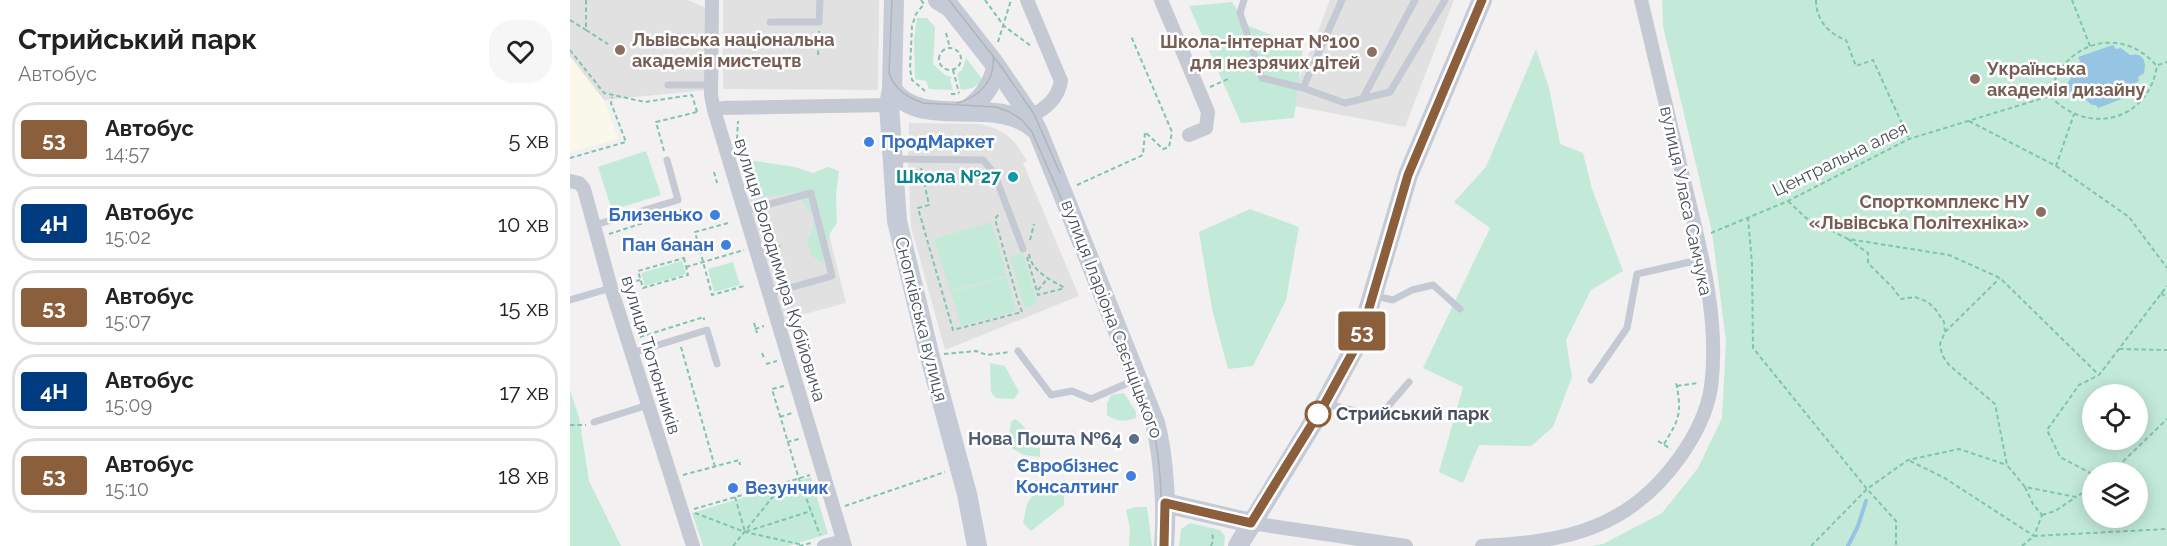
<!DOCTYPE html>
<html lang="uk">
<head>
<meta charset="utf-8">
<style>
	body { margin:0; font-family:Raleway,sans-serif; background:#f6f6f6; color:#222; height:100vh; display:flex; flex-direction:column; font-size:22px; white-space:nowrap }
	* { box-sizing:border-box; margin:0 }
	p { font-size:20px; color:#767676 }
	.icon { flex:none; width:33px; height:33px; fill:none; stroke:currentColor; stroke-width:2; stroke-linecap:round; stroke-linejoin:round }
	.map { position:relative; flex:1; overflow:hidden }
	.sheet { display:flex; flex-direction:column; background:#fff; width:570px }
	.sheet>* { flex:none }
	.badge { padding:0 12px; border-radius:4px; font-size:21px; line-height:39px }
	.tools { position:absolute; left:1512px; top:384px; display:grid; gap:12px }
	.tools a { display:grid; place-items:center; width:66px; height:66px; border-radius:50%; background:#fff; box-shadow:0 3px 15px #0003; font-size:30px }
	.map>.badge { position:absolute; translate:-50% -50%; box-shadow:0 0 0 3px #fff }
	.round { display:grid; place-items:center; flex:none; width:63px; height:63px; border-radius:24px; background:#f6f6f6 }
	.headline { display:flex; align-items:center; justify-content:space-between; height:102px; padding:0 18px }
	h1 { font-size:28px; font-weight:700; line-height:45px }
	ul { padding:0; list-style:none }
	li { display:flex; align-items:center; gap:18px; height:75px; margin:0 12px 9px; padding:0 6px; border:3px solid #e0e0e0; border-radius:24px }
	li div { flex:1 }
	li b { display:block; font-size:22px }
	li em { font-style:normal }
	li .badge { min-width:66px; font-weight:700; text-align:center }
	main { display:flex; flex:1; min-height:0 }
	.map>svg:first-child { display:block }
	.commercial { fill:#faf8eb }
	.education { fill:#e2e1e1 }
	.green { fill:#c3ead9; fill-rule:evenodd }
	.water { fill:#95c5e2 }
	.lines { fill:none; stroke-linecap:round; stroke-linejoin:round }
	.stream { stroke:#95c5e2; stroke-width:4 }
	.path { stroke:#7fc4ae; stroke-width:2; stroke-dasharray:4.5 3; stroke-linecap:butt }
	.service { stroke:#c5c9d3; stroke-width:7 }
	.minor { stroke:#c5c9d3; stroke-width:14 }
	.secondary { stroke:#c4cad6; stroke-width:20 }
	.tram { stroke:#b2b4b9; stroke-width:1.5 }
	.line-casing { stroke:#fff; stroke-width:14 }
	.line { stroke:#8b5e3c; stroke-width:9 }
	.education-dot { fill:#8d6e63; stroke:#fff; stroke-width:2 }
	.shop-dot { fill:#3f7fe0; stroke:#fff; stroke-width:2 }
	.culture-dot { fill:#0f9aa8; stroke:#fff; stroke-width:2 }
	.stop-dot { fill:#fff; stroke:#8b5e3c; stroke-width:3 }
	.service-dot { fill:#5c6f8a; stroke:#fff; stroke-width:2 }
	.labels { text-anchor:middle; stroke-width:5; stroke-linejoin:round; paint-order:stroke }
	.education-label { font-size:18px; font-weight:bold; fill:#785e54; stroke:#fff; text-anchor:start }
	.shop-label { font-size:18px; font-weight:bold; fill:#366cbe; stroke:#fff; text-anchor:end }
	.street-label { font-size:18px; fill:#4a505b; stroke:#fff }
	.culture-label { font-size:18px; font-weight:bold; fill:#0d838f; stroke:#fff; text-anchor:end }
	.stop-label { font-size:18px; font-weight:bold; fill:#4a505b; stroke:#fff; text-anchor:start }
	.service-label { font-size:18px; font-weight:bold; fill:#4e5e75; stroke:#fff; text-anchor:end }
</style>
</head>
<body>
<main>
<section class="sheet">
<div class="headline"><div><h1>Стрийський парк</h1><p>Автобус</p></div><a class="round"><svg class="icon" aria-label="heart" viewBox="0 0 24 24"><path d="M12 20l-8-8c-3-5 5-10 8-4 3-6 11-1 8 4z"/></svg></a></div>
<ul>
<li><span class="badge" style="background:#8b5e3c;color:#fff">53</span><div><b>Автобус</b><p>14:57</p></div><em>5 хв</em></li>
<li><span class="badge" style="background:#003b80;color:#fff">4Н</span><div><b>Автобус</b><p>15:02</p></div><em>10 хв</em></li>
<li><span class="badge" style="background:#8b5e3c;color:#fff">53</span><div><b>Автобус</b><p>15:07</p></div><em>15 хв</em></li>
<li><span class="badge" style="background:#003b80;color:#fff">4Н</span><div><b>Автобус</b><p>15:09</p></div><em>17 хв</em></li>
<li><span class="badge" style="background:#8b5e3c;color:#fff">53</span><div><b>Автобус</b><p>15:10</p></div><em>18 хв</em></li>
</ul>
</section>
<div class="map">
<svg width="1597" height="546" viewBox="0 0 1597 546">
	<rect width="100%" height="100%" fill="#f2f0f0"/>
	<path class="commercial" d="M 0,56 L 34,100 L 48,139 L 0,152 Z"/>
	<path class="education" d="M 0,0 L 118,0 L 138,9 L 137,90 L 34,100 L 0,56 Z
		M 153,0 L 309,0 L 308,90 L 153,89 Z
		M 760,0 L 884,0 L 835,127 L 719,105 Z
		M 339,123 L 410,124 L 424,128 L 437,135 L 446,144 L 457,161 L 453,163 L 509,296 L 375,350 L 341,227 L 338,160 Z
		M 245,178 L 276,303 L 212,320 L 174,196 Z"/>
	<path class="green" d="M 1092,0 L 1597,0 L 1597,546 L 1022,546 L 1033,544 L 1092,513 L 1128,468 L 1152,418 L 1156,341 L 1142,232 L 1093,26 ZM 1522,394 L 1568,394 L 1568,440 L 1522,440 ZM 1522,472 L 1568,472 L 1568,518 L 1522,518 Z
		M 662,2 L 679,26 L 733,48 L 724,118 L 671,123 L 619,6 Z
		M 347,18 L 357,18 L 365,27 L 363,64 L 375,75 L 382,77 L 380,80 L 383,90 L 359,89 L 356,81 L 345,79 L 344,39 Z
		M 966,49 L 979,88 L 990,144 L 1013,153 L 1022,189 L 1053,271 L 1021,290 L 996,340 L 1002,377 L 983,427 L 961,446 L 909,445 L 893,483 L 869,472 L 893,387 L 853,368 L 920,228 L 884,202 L 916,167 Z
		M 396,58 L 413,80 L 403,88 L 391,90 L 387,74 L 392,70 Z
		M 76,151 L 91,195 L 42,210 L 28,167 Z
		M 185,161 L 225,167 L 243,173 L 258,167 L 269,171 L 266,195 L 267,223 L 260,233 L 254,264 L 241,255 L 237,239 L 242,232 L 244,217 L 226,193 L 194,197 L 181,180 L 177,165 Z
		M 680,209 L 729,227 L 716,300 L 683,366 L 658,369 L 642,309 L 629,232 Z
		M 421,222 L 437,276 L 380,291 L 364,239 Z
		M 453,253 L 467,304 L 455,308 L 440,256 Z
		M 112,261 L 116,274 L 75,286 L 71,273 Z
		M 163,262 L 170,285 L 144,292 L 138,269 Z
		M 437,277 L 446,311 L 391,326 L 381,292 Z
		M 420,363 L 435,366 L 449,392 L 444,399 L 426,398 L 421,392 Z
		M 0,390 L 9,417 L 19,481 L 51,546 L 0,546 Z
		M 554,393 L 566,412 L 566,418 C 554,422 547,422 537,415 L 537,404 L 541,395 Z
		M 445,419 C 457,426 460,440 470,449 L 470,457 L 454,455 L 441,448 L 439,438 L 441,422 Z
		M 241,477 L 258,534 L 218,546 L 133,546 L 122,513 Z
		M 473,490 L 485,493 L 494,491 L 494,505 L 461,531 L 453,523 C 457,505 455,498 473,490 Z
		M 565,507 L 577,507 L 582,546 L 559,546 L 560,529 L 556,510 Z
		M 620,523 L 650,530 L 655,536 L 654,546 L 609,546 L 611,529 Z"/>
	<path class="water" d="M 1543,45 L 1546,49 L 1551,48 L 1560,55 C 1573,52 1577,61 1574,73 L 1568,77 L 1569,81 L 1566,83 L 1566,88 L 1561,92 L 1562,95 L 1528,108 L 1526,105 L 1522,105 L 1516,100 L 1501,97 L 1496,93 L 1495,88 L 1510,61 L 1508,57 Z"/>
	<g class="lines">
		<path class="stream" d="M 1278,546 L 1288,526 L 1296,501"/>
		<path class="path" d="M 16,0 L 16,30 L 38,44
			M 351,0 L 354,4 L 346,14 L 342,26 L 340,69 L 342,80 L 355,91
			M 415,0 L 434,26 L 461,46
			M 1246,0 C 1246,19 1258,34 1276,40 L 1286,66 L 1303,60 L 1339,139
			M 1502,0 L 1520,46
			M 0,20 L 16,30
			M 376,33 L 380,48
			M 108,38 L 108,33
			M 428,42 L 441,0
			M 61,44 L 64,44
			M369 59a11 11 0 1 1 22 0a11 11 0 1 1-22 0Z
			M 0,50 L 34,93 L 75,102 L 122,95 L 127,112
			M 248,55 L 249,31
			M 1588,65 L 1597,62
			M 383,70 L 389,93
			M 640,87 L 658,79
			M 381,94 L 389,94
			M 1480,96 C 1517,136 1578,122 1587,66
			M 1480,96 C 1490,44 1549,23 1586,65
			M 1399,121 L 1486,166 L 1504,114
			M 167,139 L 168,121
			M 94,151 L 86,122 L 127,112
			M 0,158 L 56,142 L 41,103 L 42,97
			M 1486,166 L 1559,217 L 1597,268
			M 351,168 L 359,205 L 348,208 L 383,330 L 452,312 L 448,301 L 425,219 L 429,214
			M 144,172 L 147,183
			M 507,185 L 573,155 L 575,132 L 593,149 L 599,147 L 602,132 L 561,36
			M 1218,201 L 1236,218 L 1278,239 L 1379,255 L 1430,278 L 1529,375
			M 1178,217 L 1182,264 L 1183,348 L 1297,489 L 1326,521 L 1326,546
			M 158,223 L 125,232 L 142,295 L 174,286
			M 1141,233 L 1218,201 L 1339,139 L 1480,96
			M 39,234 L 111,211 L 111,209
			M 1278,239 L 1298,253 L 1298,263 L 1323,288 L 1331,299 L 1345,297 L 1358,302 L 1366,310 L 1374,322 L 1375,332 L 1370,344 L 1372,355 L 1379,365 L 1425,404 L 1437,465 L 1455,487 L 1506,497 L 1522,487
			M 460,240 L 464,224
			M 199,249 L 210,246
			M 459,254 C 462,272 481,280 495,288
			M 457,257 L 468,295 L 495,288
			M 114,258 L 118,275 L 73,288 L 68,271 Z
			M 116,267 L 174,250
			M 52,285 L 70,280
			M 468,290 L 478,278
			M 1591,293 L 1597,298
			M 184,323 L 187,333
			M 185,329 L 194,326
			M 1375,332 L 1429,279
			M 70,337 L 134,317 L 134,320
			M 111,347 L 145,467
			M 1549,349 L 1597,350
			M 192,353 L 194,358
			M 374,354 L 406,351 L 417,355 L 440,352
			M 196,364 L 207,361
			M 214,386 L 202,389 L 229,479 L 250,535
			M 1107,386 L 1128,383
			M 210,417 L 222,413
			M 0,425 L 16,425
			M 1088,441 L 1101,449
			M 217,442 L 229,439
			M 1094,444 C 1110,418 1112,413 1106,382
			M 1340,461 L 1373,477 L 1464,536 L 1472,515
			M 1542,472 L 1597,419
			M 1522,474 L 1490,457 L 1477,430 L 1509,385 L 1529,375 L 1597,286
			M 113,475 L 169,460 L 170,465
			M 1455,487 L 1463,504 L 1472,515
			M 165,497 L 175,532 L 241,511
			M 275,506 L 375,472
			M 124,509 L 214,483
			M 125,513 L 175,532 L 233,545
			M 1472,515 L 1485,511 L 1506,497
			M 163,546 L 214,483 L 240,475
			M 229,546 L 241,543
			M 641,546 L 643,541 L 642,531
			M 1241,546 L 1297,489 L 1338,460 L 1389,449 L 1437,465
			M 1452,546 L 1464,536 L 1597,529"/>
		<path class="service" d="M 674,0 L 670,13 L 692,78 L 733,88 L 775,103 L 820,92 L 875,0
			M 200,22 L 249,22 L 250,0
			M 98,85 L 141,85
			M 733,88 L 772,0
			M 793,98 L 845,0
			M 326,159 L 413,160 L 424,173 L 453,249
			M 174,211 L 241,193 L 262,276 L 198,294
			M 25,225 L 108,200 L 97,160
			M 805,296 L 823,300 L 842,290 L 863,285 L 890,309
			M 0,300 L 41,288
			M 448,351 L 481,395 L 502,391 L 521,399 L 567,379
			M 62,353 L 137,330 L 147,364
			M 1021,380 L 1057,328 L 1067,274 L 1133,259
			M 758,404 L 809,417 L 839,382
			M 24,422 L 78,405"/>
		<path class="minor" d="M 142,0 L 141,95 L 144,110 L 275,546
			M 457,0 L 491,81 C 488,99 476,109 460,116
			M 591,0 L 638,112 L 636,128 L 619,135
			M 144,110 L 153,108 L 319,105
			M 0,181 L 9,183 L 14,189 L 41,288 L 123,546
			M 681,523 L 836,546
			M 254,546 L 273,541
			M 912,546 C 996,542 1059,529 1110,457 C 1125,436 1137,413 1141,387 C 1150,319 1130,247 1114,181 C 1100,121 1085,60 1071,0"/>
		<path class="secondary" d="M 324,0 L 322,89 L 319,105 L 327,221 L 360,357 L 397,494 L 407,546
			M 368,0 L 380,7 L 424,63 L 460,116 L 468,132 L 585,423 C 594,456 597,511 594,546
			M 322,89 C 352,132 426,92 466,130
			M 396,110 C 412,100 423,84 426,67
			M 595,503 L 681,523
			M 668,546 L 755,403 L 790,338 L 838,175 L 912,0"/>
		<path class="tram" d="M 322,0 L 319,73 C 325,90 337,97 353,103 L 426,107 L 440,112 L 452,120 L 462,132 L 489,193 L 582,424 C 591,457 593,511 590,546
			M 379,0 L 430,65 L 464,114 L 490,173
			M 387,103 C 410,97 426,80 423,55"/>
	</g>
	<g class="lines">
		<g class="line-casing">
			<path id="line" d="M 594,546 L 595,503 L 681,523 L 755,403 L 790,339 L 838,175 L 912,0"/>
		</g>
		<use href="#line" class="line"/>
	</g>
	<g class="education-dot">
		<circle cx="50" cy="50" r="6"/>
		<circle cx="802" cy="52" r="6"/>
		<circle cx="1405" cy="79" r="6"/>
		<circle cx="1471" cy="212" r="6"/>
	</g>
	<g class="shop-dot">
		<circle cx="299" cy="142" r="6"/>
		<circle cx="145" cy="215" r="6"/>
		<circle cx="156" cy="245" r="6"/>
		<circle cx="561" cy="476" r="6"/>
		<circle cx="163" cy="488" r="6"/>
	</g>
	<circle class="culture-dot" cx="443" cy="177" r="6"/>
	<circle class="stop-dot" cx="748" cy="414" r="12"/>
	<circle class="service-dot" cx="564" cy="439" r="6"/>
	<g class="labels">
		<g class="education-label">
			<text x="62" y="46">Львівська національна<tspan x="62" dy="21">академія мистецтв</tspan></text>
			<text x="790" y="48" text-anchor="end">Школа-інтернат №100<tspan x="790" dy="21">для незрячих дітей</tspan></text>
			<text x="1417" y="75">Українська<tspan x="1417" dy="21">академія дизайну</tspan></text>
			<text x="1459" y="208" text-anchor="end">Спорткомплекс НУ<tspan x="1459" dy="21">«Львівська Політехніка»</tspan></text>
		</g>
		<g class="shop-label">
			<text x="311" y="148" text-anchor="start">ПродМаркет</text>
			<text x="133" y="221">Близенько</text>
			<text x="144" y="251">Пан банан</text>
			<text x="549" y="472">Євробізнес<tspan x="549" dy="21">Консалтинг</tspan></text>
			<text x="175" y="494" text-anchor="start">Везунчик</text>
		</g>
		<g class="street-label">
			<text transform="translate(1270 159) rotate(-26)" y="6">Центральна алея</text>
			<text transform="translate(1116 201) rotate(78)" y="6">вулиця Уласа Самчука</text>
			<text transform="translate(210 270) rotate(73)" y="6">вулиця Володимира Кубійовича</text>
			<text transform="translate(351 319) rotate(76)" y="6">Снопківська вулиця</text>
			<text transform="translate(542 319) rotate(69)" y="6">вулиця Іларіона Свєнціцького</text>
			<text transform="translate(81 355) rotate(73)" y="6">вулиця Тютюнників</text>
		</g>
		<g class="culture-label">
			<text x="431" y="183">Школа №27</text>
		</g>
		<g class="stop-label">
			<text x="766" y="420">Стрийський парк</text>
		</g>
		<g class="service-label">
			<text x="552" y="445">Нова Пошта №64</text>
		</g>
	</g>
</svg>
<div class="tools">
<a><svg class="icon" aria-label="locate" viewBox="0 0 24 24"><circle cx="12" cy="12" r="6"/><path d="M12 2v4M12 18v4M2 12h4M18 12h4"/></svg></a>
<a><svg class="icon" aria-label="layers" viewBox="0 0 24 24"><path d="M12 4l9 5-9 5-9-5zM3 14l9 5 9-5"/></svg></a>
</div>
<b class="badge" style="left:792px;top:331px;background:#8b5e3c;color:#fff">53</b>
</div>
</main>
</body>
</html>
